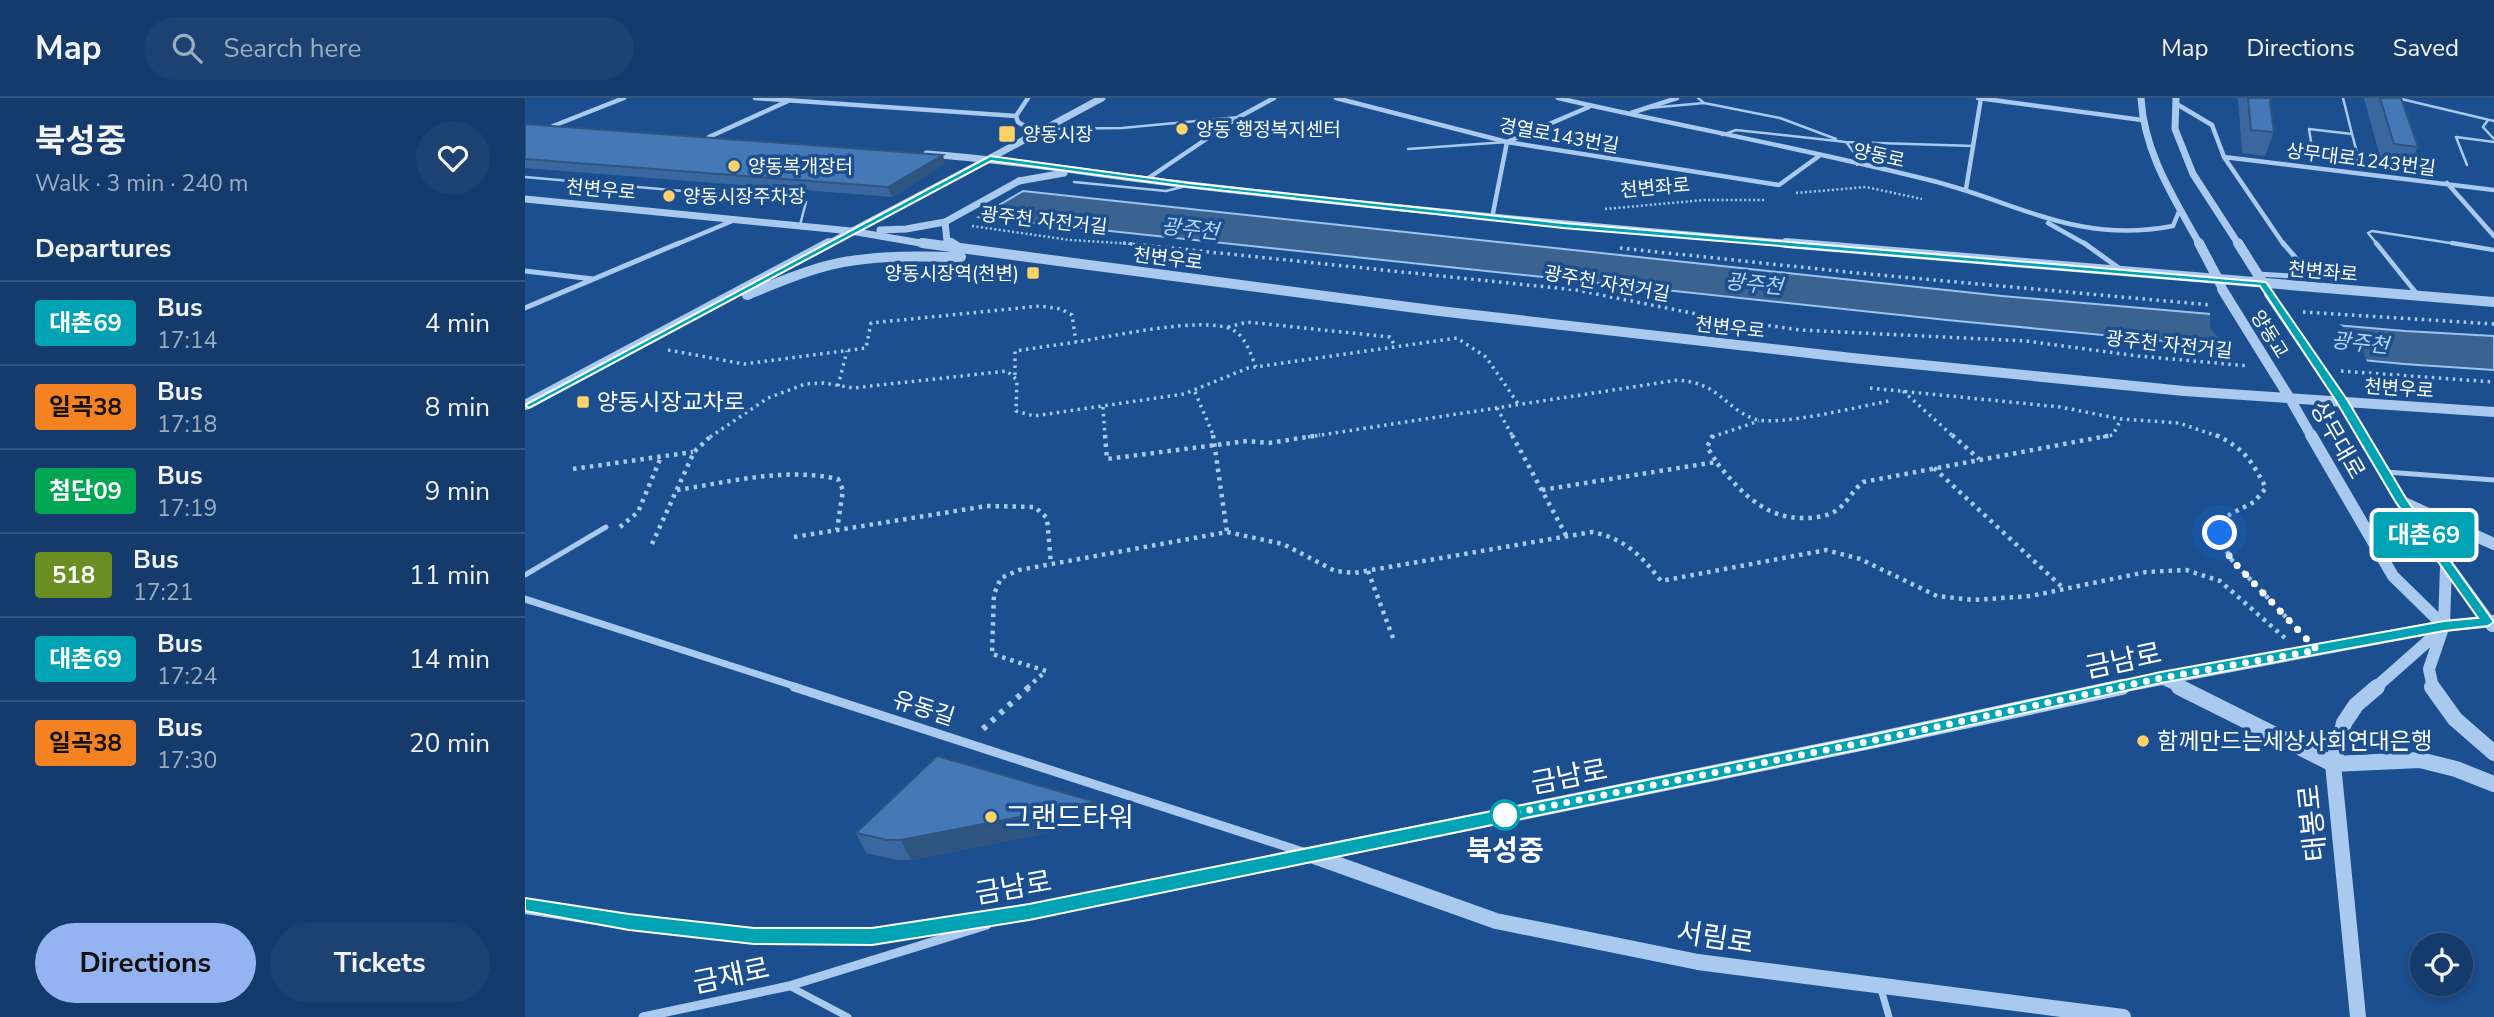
<!DOCTYPE html>
<html lang="en">
<head>
<meta charset="utf-8">
<style>
	body { margin:0; font-family:"Nunito Sans","Noto Sans KR",sans-serif; background:#1d4271; color:#f1f3f6; height:100vh; display:flex; flex-direction:column; font-size:26px; white-space:nowrap }
	* { box-sizing:border-box; margin:0 }
	p { font-size:23px; color:#9dadc1 }
	.icon { flex:none; width:38px; height:38px; fill:none; stroke:currentColor; stroke-width:2; stroke-linecap:round; stroke-linejoin:round }
	.map { position:relative; flex:1; overflow:hidden }
	.sheet { display:flex; flex-direction:column; background:#143b6b; width:525px }
	.sheet>* { flex:none }
	.badge { padding:0 14px; border-radius:5px; font-size:24px; line-height:46px }
	.controls { position:absolute; left:1885px; top:835px; display:grid; gap:14px }
	.controls a { display:grid; place-items:center; width:63px; height:63px; border-radius:50%; background:#143b6b; box-shadow:0 4px 10px #0003,0 0 0 2px #33557e; font-size:35px }
	.you { position:absolute; width:35px; height:35px; margin:-18px; border:5px solid #fff; border-radius:50%; background:#1a73e8; box-shadow:0 0 0 10px #1a73e833 }
	.map>.badge { position:absolute; translate:-50% -50%; box-shadow:0 0 0 4px #fff }
	h2 { padding:0 35px; font-size:26px; line-height:63px }
	.round { display:grid; place-items:center; flex:none; width:74px; height:74px; border-radius:37px; background:#1d4271 }
	.head { display:flex; align-items:center; justify-content:space-between; height:119px; padding:0 35px }
	h1 { font-size:33px; font-weight:700; line-height:52px }
	.cta { display:flex; gap:14px; margin-top:auto; padding:14px 35px }
	.cta a { flex:1; height:80px; border-radius:42px; background:#95b2f1; color:#111; font-size:28px; font-weight:700; line-height:80px; text-align:center }
	.cta a+a { background:#1d4271; color:#f1f3f6 }
	ul { padding:0; list-style:none }
	li { display:flex; align-items:center; gap:21px; height:84px; padding:0 35px; border-top:2px solid #33557e }
	li div { flex:1 }
	li b { display:block; font-size:26px }
	li em { font-style:normal }
	li .badge { min-width:77px; font-weight:700; text-align:center }
	header { display:flex; align-items:center; gap:42px; box-sizing:border-box; height:98px; padding:0 35px; background:#143b6b; border-bottom:2px solid #33557e }
	header strong { font-size:33px }
	nav { display:flex; gap:38px; margin-inline-start:auto; font-size:24px }
	.search { width:490px; height:63px; background:#1d4271; display:flex; align-items:center; gap:18px; box-sizing:border-box; padding:0 24px; border-radius:38px; color:#9dadc1; font-size:26px }
	main { display:flex; flex:1; min-height:0 }
	.map>svg:first-child { display:block }
	.water { fill:#3c6290; stroke:#9cc4f0; stroke-width:2 }
	.pier { fill:#1b4f8f }
	.lines { fill:none; stroke-linecap:round; stroke-linejoin:round }
	.path-far3 { stroke:#a9c9ee; stroke-width:2.5; stroke-dasharray:2 2.5; stroke-linecap:butt }
	.path-far2 { stroke:#a9c9ee; stroke-width:3.5; stroke-dasharray:2.5 4.5; stroke-linecap:butt }
	.path-far1 { stroke:#a9c9ee; stroke-width:4.5; stroke-dasharray:3.5 5; stroke-linecap:butt }
	.path { stroke:#a9c9ee; stroke-width:6; stroke-dasharray:4.5 7; stroke-linecap:butt }
	.service-far3 { stroke:#a9c9ee; stroke-width:2.5 }
	.service-far2 { stroke:#a9c9ee; stroke-width:4.5 }
	.service-far1 { stroke:#a9c9ee; stroke-width:5 }
	.service { stroke:#a9c9ee; stroke-width:7 }
	.minor-far3 { stroke:#a9c9ee; stroke-width:4.5 }
	.minor-far2 { stroke:#a9c9ee; stroke-width:5 }
	.minor-far1 { stroke:#a9c9ee; stroke-width:7 }
	.minor { stroke:#a9c9ee; stroke-width:9 }
	.tertiary-far3 { stroke:#a9c9ee; stroke-width:7 }
	.tertiary-far2 { stroke:#a9c9ee; stroke-width:10 }
	.tertiary-far1 { stroke:#a9c9ee; stroke-width:12 }
	.tertiary { stroke:#a9c9ee; stroke-width:16 }
	.tertiary-bridge-far1 { stroke:#a9c9ee; stroke-width:7 }
	.tertiary-bridge { stroke:#a9c9ee; stroke-width:10 }
	.wall { fill:#3a679d }
	.shaded-wall { fill:#305480 }
	.building { fill:#4478b7; stroke:#305480; stroke-width:2 }
	.line { fill:#00a3b4; stroke:#fff; stroke-width:2 }
	.walk { stroke:#fff; stroke-width:7; stroke-dasharray:0 12.6 }
	.poi-dot { fill:#ffd166; stroke:#1b4f8f; stroke-width:2.5 }
	.stop-dot { fill:#fff; stroke:#00a3b4; stroke-width:3.5 }
	.labels { text-anchor:middle; stroke-width:7; stroke-linejoin:round; paint-order:stroke }
	.far-poi-label { font-size:19px; fill:#fff; stroke:#1b4f8f; text-anchor:start }
	.far-street-label { font-size:19px; fill:#fff; stroke:#1b4f8f }
	.far-water-label { font-size:21px; font-style:italic; fill:#b5d3f5; stroke:#1b4f8f }
	.poi-label { font-size:23px; fill:#fff; stroke:#1b4f8f; text-anchor:start }
	.street-label { font-size:23px; fill:#fff; stroke:#1b4f8f }
	.near-street-label { font-size:28px; fill:#fff; stroke:#1b4f8f }
	.near-poi-label { font-size:28px; fill:#fff; stroke:#1b4f8f; text-anchor:start }
	.near-stop-label { font-size:28px; font-weight:bold; fill:#fff; stroke:#1b4f8f }
</style>
</head>
<body>
<header>
<strong>Map</strong>
<div class="search"><svg class="icon" aria-label="search" viewBox="0 0 24 24"><circle cx="10" cy="10" r="6"/><path d="M15 15l6 6"/></svg>Search here</div>
<nav><a>Map</a><a>Directions</a><a>Saved</a></nav>
</header>
<main>
<section class="sheet">
<div class="head"><div><h1>북성중</h1><p>Walk · 3 min · 240 m</p></div><a class="round"><svg class="icon" aria-label="heart" viewBox="0 0 24 24"><path d="M12 20l-8-8c-3-5 5-10 8-4 3-6 11-1 8 4z"/></svg></a></div>
<h2>Departures</h2>
<ul>
<li><span class="badge" style="background:#00a3b4;color:#fff">대촌69</span><div><b>Bus</b><p>17:14</p></div><em>4 min</em></li>
<li><span class="badge" style="background:#f58220;color:#111">일곡38</span><div><b>Bus</b><p>17:18</p></div><em>8 min</em></li>
<li><span class="badge" style="background:#00a651;color:#fff">첨단09</span><div><b>Bus</b><p>17:19</p></div><em>9 min</em></li>
<li><span class="badge" style="background:#6b8e23;color:#fff">518</span><div><b>Bus</b><p>17:21</p></div><em>11 min</em></li>
<li><span class="badge" style="background:#00a3b4;color:#fff">대촌69</span><div><b>Bus</b><p>17:24</p></div><em>14 min</em></li>
<li><span class="badge" style="background:#f58220;color:#111">일곡38</span><div><b>Bus</b><p>17:30</p></div><em>20 min</em></li>
</ul>
<div class="cta"><a>Directions</a><a>Tickets</a></div>
</section>
<div class="map">
<svg width="1969" height="919" viewBox="0 0 1969 919">
	<rect width="100%" height="100%" fill="#1b4f8f"/>
	<path class="water" d="M 498,93 L 1477,198 L 1880,233 L 1969,238 L 1969,272 L 1879,266 L 1422,222 L 454,119 Z"/>
	<path class="pier" d="M 1685,213 L 1811,223 L 1834,243 L 1843,266 L 1706,253 L 1685,230 Z"/>
	<g class="lines">
		<path class="path-far3" d="M 1271,95 L 1341,89 L 1397,101
			M 1080,111 L 1179,102 L 1239,102
			M 447,128 L 545,142 L 625,147"/>
		<path class="path-far2" d="M 598,145 L 1051,192 L 1197,221 L 1275,232 L 1501,243 L 1613,258 L 1724,268
			M 1095,150 L 1332,175 L 1686,207
			M 1778,214 L 1969,226
			M 703,229 L 722,224 L 865,239 L 870,248
			M 143,252 L 219,266 L 341,250 L 346,225 L 515,208 L 536,211 L 547,217 L 551,244 C 586,239 678,217 708,232 C 721,239 726,257 731,269
			M 1816,273 L 1969,284
			M 490,277 L 490,253 L 551,244
			M 313,288 L 322,253
			M 1345,290 L 1535,309 L 1596,321 L 1654,325 L 1695,339
			M 1378,293 L 1429,339
			M 670,294 L 689,339
			M 578,309 L 580,339
			M 972,310 L 988,339
			M 185,339 L 243,300 L 280,286 L 299,285 L 328,290 L 482,273 L 492,282 L 491,313 L 509,318 L 659,296 L 723,270 L 932,240 L 961,259 L 994,307
			M 783,339 L 1153,282 C 1196,286 1197,308 1229,321 C 1253,329 1336,308 1364,303
			M 1187,339 L 1234,323
			M 1578,339 L 1588,337 L 1596,321"/>
		<path class="path-far1" d="M 580,337 L 582,361 L 722,343 L 744,345 L 795,337
			M 688,337 L 702,434
			M 987,337 L 1042,439
			M 1188,337 L 1182,349 L 1191,363
			M 1427,337 L 1454,361
			M 1691,337 C 1720,351 1726,362 1741,390 L 1729,404 L 1700,419 C 1693,435 1698,447 1706,461 L 1776,535
			M 1409,370 L 1537,489
			M 48,371 L 168,354
			M 152,392 C 205,384 260,369 313,381 L 318,392 L 312,432
			M 1017,392 L 1191,364 C 1215,393 1239,421 1280,420 C 1291,420 1303,418 1312,412 C 1322,405 1328,392 1338,384 L 1587,337
			M 95,429 L 113,414 L 136,359
			M 269,439 L 462,408 L 510,409 L 522,420 L 526,466
			M 127,446 L 169,354 L 187,337
			M 843,473 L 868,540
			M 502,590 L 521,573 L 467,556 L 469,496 L 476,480 L 494,472 L 702,434 L 758,446 L 810,473 L 829,475 L 1067,434 C 1099,440 1117,458 1136,483 L 1301,452 L 1335,461 L 1412,498 L 1448,502 L 1506,498 L 1621,474 L 1661,472 L 1695,483 L 1760,540"/>
		<path class="path" d="M 458,631 L 504,589"/>
		<path class="service-far3" d="M 1818,0 L 1827,36
			M 1872,0 L 1969,23
			M 1179,5 L 1255,20 L 1311,41
			M 1124,10 L 1179,5 L 1173,0
			M 1963,22 L 1958,29 L 1969,41
			M 519,31 L 597,30 L 714,19
			M 1784,31 L 1827,36 L 1834,62 L 1788,56 Z
			M 1197,37 L 1211,32 L 1321,44 L 1449,48
			M 1321,44 L 1331,57 L 1332,67
			M 883,51 L 982,44
			M 1942,67 L 1931,39 L 1969,44
			M 0,79 L 281,104 L 275,127
			M 549,84 L 641,93 L 661,88
			M 1853,147 L 1843,135 L 1847,133 L 1938,147"/>
		<path class="service-far2" d="M 1851,145 L 1892,196
			M 1927,145 L 1969,152"/>
		<path class="service-far1" d="M 1861,374 L 1969,382
			M 0,477 L 81,429"/>
		<path class="service" d="M 264,888 L 323,919
			M 1356,891 L 1364,919"/>
		<path class="minor-far3" d="M 230,0 L 491,18
			M 811,0 L 982,44 L 1254,87 L 1294,58
			M 1033,0 C 1159,29 1287,52 1412,84 C 1498,107 1554,146 1648,128 L 1655,111
			M 1453,0 L 1617,22
			M 1650,5 L 1687,27 L 1699,59 L 1759,147
			M 1106,15 L 1152,0
			M 491,18 L 493,24 L 511,35
			M 491,18 L 503,0
			M 28,28 L 99,0
			M 184,39 L 263,3
			M 1699,59 L 1969,92
			M 622,81 L 714,19 L 749,0
			M 1922,85 L 1969,138
			M 1441,91 L 1456,0
			M 967,120 L 982,44 L 1064,9
			M 1523,125 L 1562,147
			M 150,147 L 212,121"/>
		<path class="minor-far2" d="M 1559,145 L 1598,173
			M 0,173 L 68,181
			M 1732,176 L 1787,179 L 1758,145
			M 0,210 L 154,145"/>
		<path class="minor-far1" d="M 0,501 L 275,590"/>
		<path class="minor" d="M 269,589 L 778,754
			M 118,919 L 264,888 L 462,827"/>
		<path class="tertiary-far3" d="M 1616,0 C 1619,55 1649,100 1675,147
			M 1651,0 L 1650,31 L 1668,76 L 1714,147
			M 402,56 C 490,62 577,77 665,87 C 870,111 1076,130 1282,147
			M 443,72 L 577,0
			M 494,83 L 539,75
			M 0,101 L 326,133 L 407,147
			M 355,132 L 381,131 L 420,124 L 422,143 L 429,147
			M 301,147 L 348,122"/>
		<path class="tertiary-far2" d="M 397,145 L 914,213 L 1327,260 L 1659,293 L 1969,314
			M 426,145 L 432,149
			M 1261,145 L 1969,204
			M 1674,145 L 1696,187
			M 1713,145 L 1740,188
			M 222,197 C 249,186 276,174 305,167 C 347,157 392,158 436,159
			M 1764,299 L 1787,339
			M 1817,303 L 1838,339
			M 0,307 L 304,145"/>
		<path class="tertiary-far1" d="M 1786,337 L 1868,478 L 1919,528
			M 1837,337 L 1876,403 L 1967,528
			M 1877,404 L 1969,446
			M 1637,580 L 1658,590
			M 1589,590 L 1919,528 L 1969,523
			M 1850,590 L 1919,529
			M 1908,590 L 1904,571 L 1919,527 L 1921,468"/>
		<path class="tertiary" d="M 1654,589 L 1808,666 L 1895,662 L 1931,671 L 1969,686
			M 1907,589 L 1930,621 L 1969,655
			M 786,757 L 971,823 L 1173,864 L 1598,919
			M 0,808 L 104,824 L 229,838 L 347,839 L 504,814 L 1351,642 L 1597,589
			M 1833,919 L 1808,666 L 1819,625 L 1831,607 L 1852,589"/>
		<path class="tertiary-bridge-far1" d="M 348,122 L 443,72
			M 420,124 L 494,83"/>
		<path class="tertiary-bridge" d="M 1697,191 L 1764,299
			M 1744,196 L 1817,303"/>
	</g>
	<path class="wall" d="M 1713,0 L 1746,0 L 1745,4 L 1749,34 L 1740,58 L 1717,55 Z
		M 1839,0 L 1876,0 L 1893,49 L 1882,73 L 1858,70 Z
		M 0,26 L 420,66 L 367,99 L 0,70 Z
		M 578,724 L 386,762 L 372,762 L 341,755 L 331,735 Z"/>
	<path class="shaded-wall" d="M 418,57 L 420,66 L 367,99 L 363,89 Z
		M 571,704 L 578,724 L 386,762 L 376,742 Z"/>
	<path class="building" d="M 1723,0 L 1746,0 L 1745,4 L 1749,34 L 1726,32 Z
		M 1855,0 L 1876,0 L 1893,49 L 1869,46 Z
		M 0,26 L 418,57 L 363,89 L 0,61 Z
		M 412,658 L 571,704 L 376,742 L 362,742 L 331,735 Z"/>
	<path class="line" d="M 465,58 L 664,85 L 1038,125 L 1741,184 L 1823,303 L 1882,402 L 1969,524 L 1963,528 L 1919,533 L 1636,585 L 1351,648 L 504,822 L 347,847 L 229,846 L 104,832 L 0,813 L 0,800 L 104,816 L 229,830 L 347,830 L 504,806 L 1351,636 L 1636,574 L 1919,523 L 1953,520 L 1870,403 L 1811,303 L 1735,188 L 1038,130 L 664,89 L 466,63 L 4,310 L 0,307 Z"/>
	<g class="lines">
		<path class="walk" d="M 980,717 L 1351,642 L 1636,580 L 1792,552 L 1706,461 L 1698,447 L 1695,435"/>
	</g>
	<g class="poi-dot">
		<circle cx="657" cy="31" r="7"/>
		<rect x="473" y="27" width="18" height="18" rx="3.5"/>
		<circle cx="209" cy="68" r="7"/>
		<circle cx="144" cy="98" r="7"/>
		<rect x="501" y="168" width="14" height="14" rx="3.5"/>
		<rect x="51" y="297" width="14" height="14" rx="3.5"/>
		<circle cx="1618" cy="643" r="7"/>
		<circle cx="466" cy="719" r="7"/>
	</g>
	<circle class="stop-dot" cx="980" cy="717" r="14"/>
	<g class="labels">
		<g class="far-poi-label">
			<text x="671" y="38">양동 행정복지센터</text>
			<text x="498" y="43">양동시장</text>
			<text x="223" y="75">양동복개장터</text>
			<text x="158" y="105">양동시장주차장</text>
			<text x="494" y="182" text-anchor="end">양동시장역(천변)</text>
		</g>
		<g class="far-street-label">
			<text transform="translate(1034 37) rotate(10)" y="7">경열로143번길</text>
			<text transform="translate(1354 57) rotate(12)" y="7">양동로</text>
			<text transform="translate(1836 61) rotate(7)" y="7">상무대로1243번길</text>
			<text transform="translate(1130 89) rotate(-5)" y="7">천변좌로</text>
			<text transform="translate(76 91) rotate(5)" y="7">천변우로</text>
			<text transform="translate(519 122) rotate(6)" y="7">광주천 자전거길</text>
			<text transform="translate(643 160) rotate(7)" y="7">천변우로</text>
			<text transform="translate(1798 173) rotate(5)" y="7">천변좌로</text>
			<text transform="translate(1082 185) rotate(10)" y="7">광주천 자전거길</text>
			<text transform="translate(1205 229) rotate(6)" y="7">천변우로</text>
			<text transform="translate(1745 236) rotate(58)" y="7">양동교</text>
			<text transform="translate(1644 246) rotate(6)" y="7">광주천 자전거길</text>
			<text transform="translate(1874 290) rotate(4)" y="7">천변우로</text>
		</g>
		<g class="far-water-label">
			<text transform="translate(665 131) rotate(6)" y="7">광주천</text>
			<text transform="translate(1229 186) rotate(6)" y="7">광주천</text>
			<text transform="translate(1835 245) rotate(6)" y="7">광주천</text>
		</g>
		<g class="poi-label">
			<text x="72" y="312">양동시장교차로</text>
			<text x="1632" y="651">함께만드는세상사회연대은행</text>
		</g>
		<g class="street-label">
			<text transform="translate(1813 342) rotate(60)" y="8">상무대로</text>
			<text transform="translate(399 610) rotate(18)" y="8">유동길</text>
		</g>
		<g class="near-street-label">
			<text transform="translate(1598 562) rotate(-12)" y="10">금남로</text>
			<text transform="translate(1044 678) rotate(-11)" y="10">금남로</text>
			<text transform="translate(1787 725) rotate(-96)" y="10">태봉로</text>
			<text transform="translate(488 789) rotate(-10)" y="10">금남로</text>
			<text transform="translate(1190 839) rotate(9)" y="10">서림로</text>
			<text transform="translate(206 877) rotate(-12)" y="10">금재로</text>
		</g>
		<g class="near-poi-label">
			<text x="480" y="729">그랜드타워</text>
		</g>
		<g class="near-stop-label">
			<text x="980" y="762">북성중</text>
		</g>
	</g>
</svg>
<div class="controls">
<a><svg class="icon" aria-label="locate" viewBox="0 0 24 24"><circle cx="12" cy="12" r="6"/><path d="M12 2v4M12 18v4M2 12h4M18 12h4"/></svg></a>
</div>
<div class="you" style="left:1695px;top:435px"></div>
<b class="badge" style="left:1899px;top:437px;background:#00a3b4;color:#fff">대촌69</b>
</div>
</main>
</body>
</html>
